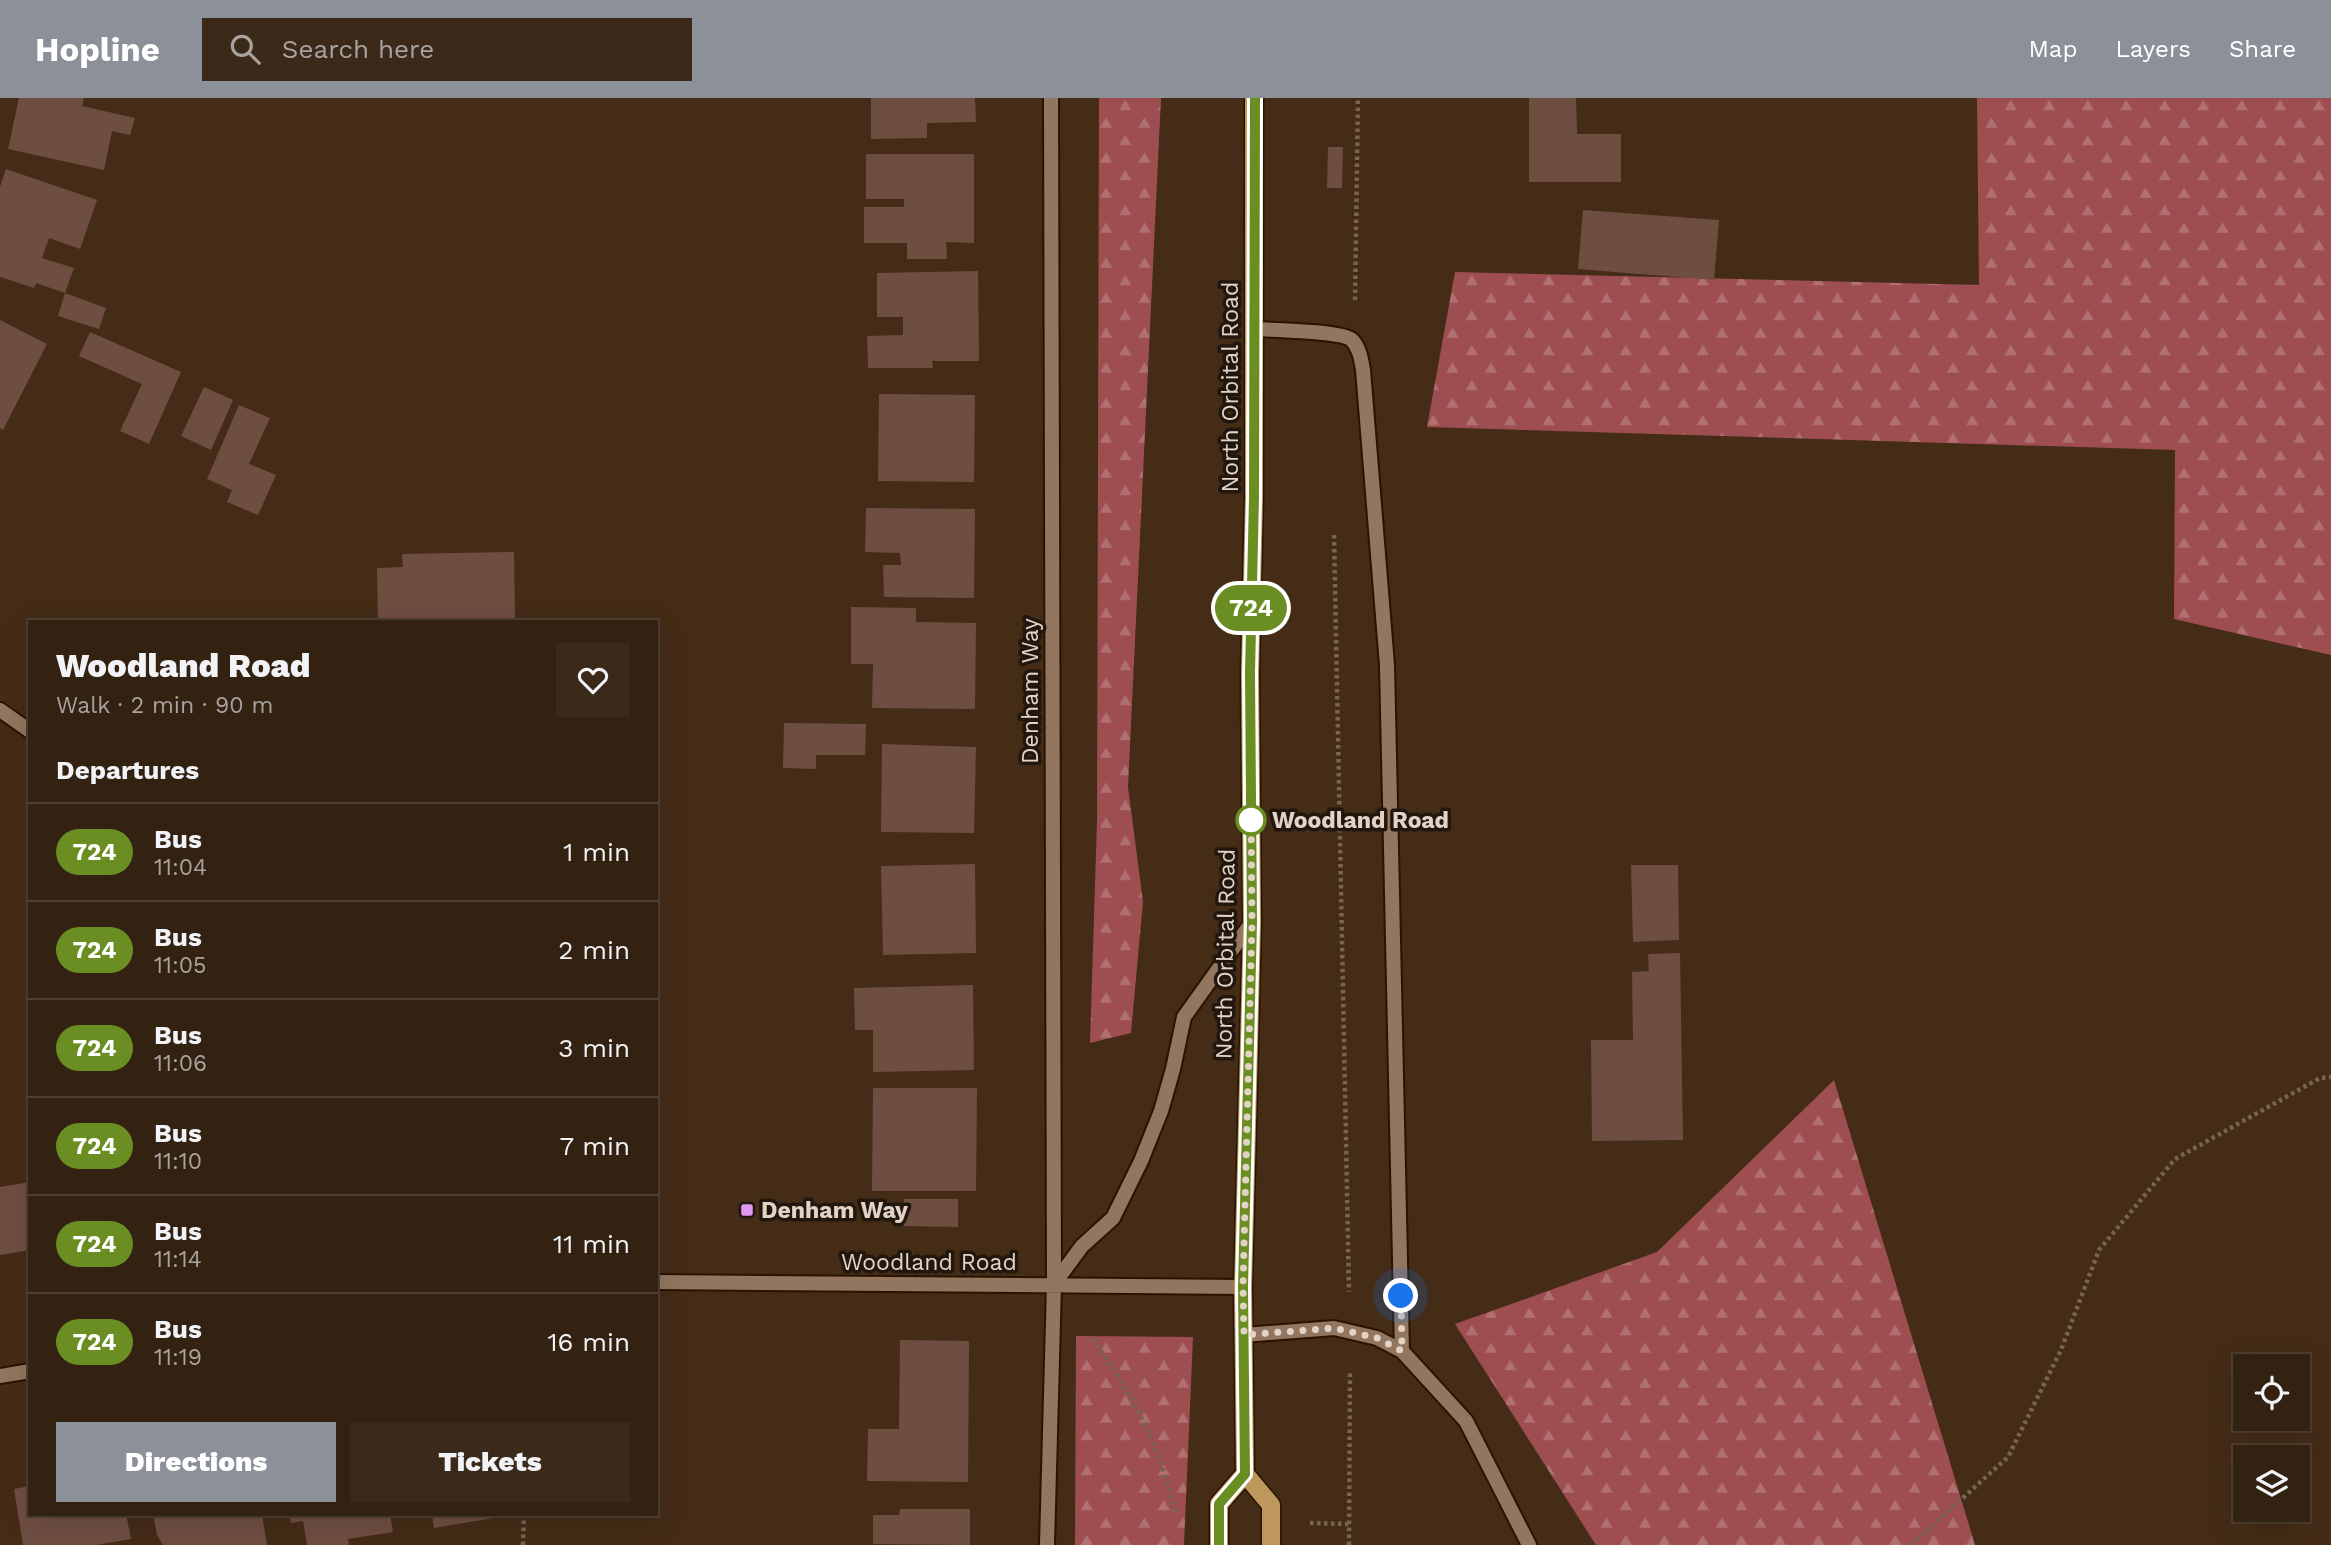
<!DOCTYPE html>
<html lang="en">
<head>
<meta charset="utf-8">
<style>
	body { margin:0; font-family:"Work Sans",sans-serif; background:#3b291a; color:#f1f3f6; height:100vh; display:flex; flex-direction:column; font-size:26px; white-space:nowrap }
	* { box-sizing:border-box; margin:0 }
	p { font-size:23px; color:#a9a39f }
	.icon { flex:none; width:38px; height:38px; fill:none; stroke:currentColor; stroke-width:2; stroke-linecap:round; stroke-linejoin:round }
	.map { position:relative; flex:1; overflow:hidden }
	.sheet { position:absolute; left:28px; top:522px; width:630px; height:896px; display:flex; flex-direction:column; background:#332111; border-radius:0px; box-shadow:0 7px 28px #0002,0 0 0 2px #4e3e31 }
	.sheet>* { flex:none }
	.badge { padding:0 14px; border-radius:23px; font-size:24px; line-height:46px }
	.fabs { position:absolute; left:2233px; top:1256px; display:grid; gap:14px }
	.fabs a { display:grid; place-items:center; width:77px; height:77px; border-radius:0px; background:#332111; box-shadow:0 7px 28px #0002,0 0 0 2px #4e3e31; font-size:35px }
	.you { position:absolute; width:35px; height:35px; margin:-18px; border:5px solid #fff; border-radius:50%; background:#1a73e8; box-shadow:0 0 0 10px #1a73e833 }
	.map>.badge { position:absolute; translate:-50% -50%; box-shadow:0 0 0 4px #fff }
	h2 { padding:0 28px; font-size:26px; line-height:63px }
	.round { display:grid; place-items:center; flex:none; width:74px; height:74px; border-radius:0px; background:#3b291a }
	.overview { display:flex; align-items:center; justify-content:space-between; height:119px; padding:0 28px }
	h1 { font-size:33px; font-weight:800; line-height:52px }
	.cta { display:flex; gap:14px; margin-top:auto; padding:14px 28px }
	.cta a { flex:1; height:80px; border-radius:0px; background:#8c9099; color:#fff; font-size:28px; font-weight:800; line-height:80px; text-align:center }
	.cta a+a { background:#3b291a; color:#f1f3f6 }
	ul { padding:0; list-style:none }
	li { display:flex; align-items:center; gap:21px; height:98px; padding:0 28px; border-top:2px solid #4e3e31 }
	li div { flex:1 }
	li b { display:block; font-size:26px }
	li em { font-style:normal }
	li .badge { min-width:77px; font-weight:700; text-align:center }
	header { display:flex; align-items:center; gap:42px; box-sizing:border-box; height:98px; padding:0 35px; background:#8c9099; color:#fff }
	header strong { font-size:33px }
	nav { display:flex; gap:38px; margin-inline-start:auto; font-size:24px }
	.search { width:490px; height:63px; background:#3b291a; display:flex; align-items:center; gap:18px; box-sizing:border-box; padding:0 24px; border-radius:0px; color:#a9a39f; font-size:26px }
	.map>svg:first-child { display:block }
	.forest { fill:url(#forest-firs) }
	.building { fill:#6f4e42 }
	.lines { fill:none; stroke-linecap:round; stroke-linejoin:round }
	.service-casing { stroke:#2a1401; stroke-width:18 }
	.minor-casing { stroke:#2a1401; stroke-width:18 }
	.primary-casing { stroke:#2a1401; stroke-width:21 }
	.path { stroke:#796451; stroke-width:4.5; stroke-dasharray:3.5 3.5; stroke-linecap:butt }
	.service { stroke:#92765f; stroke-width:14 }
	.minor { stroke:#92765f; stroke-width:14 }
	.primary { stroke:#bd975c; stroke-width:18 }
	.line-casing { stroke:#fff; stroke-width:16 }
	.line { stroke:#6b8e23; stroke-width:10 }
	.walk { stroke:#e2d3c6; stroke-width:7; stroke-dasharray:0 12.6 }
	.stop-dot { fill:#fff; stroke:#6b8e23; stroke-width:3.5 }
	.poi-dot { fill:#df98f2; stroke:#22170e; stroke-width:2.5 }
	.labels { text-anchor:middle; stroke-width:7; stroke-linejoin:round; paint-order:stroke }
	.street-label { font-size:23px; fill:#e2d3c6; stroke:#22170e }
	.stop-label { font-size:23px; font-weight:bold; fill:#e2d3c6; stroke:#22170e; text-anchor:start }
	.poi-label { font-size:23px; font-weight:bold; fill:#e2d3c6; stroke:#22170e; text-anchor:start }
</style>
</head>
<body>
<header>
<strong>Hopline</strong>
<div class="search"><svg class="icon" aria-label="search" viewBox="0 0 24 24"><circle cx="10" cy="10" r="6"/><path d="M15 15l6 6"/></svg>Search here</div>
<nav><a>Map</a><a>Layers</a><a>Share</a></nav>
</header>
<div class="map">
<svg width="2331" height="1447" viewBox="0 0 2331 1447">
	<defs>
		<pattern id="forest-firs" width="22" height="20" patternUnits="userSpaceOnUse" patternTransform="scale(1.75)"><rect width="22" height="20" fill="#9e4e50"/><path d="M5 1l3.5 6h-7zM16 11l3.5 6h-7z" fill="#b06f70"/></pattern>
	</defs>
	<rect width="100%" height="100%" fill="#442c17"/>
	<path class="forest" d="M 1099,0 L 1161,0 L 1128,689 L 1143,804 L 1131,935 L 1090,945 L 1097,723 Z
		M 1977,0 L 2331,0 L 2331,557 L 2174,521 L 2175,352 L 1427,329 L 1455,174 L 1979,187 Z
		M 1834,982 L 1975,1447 L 1596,1447 L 1455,1226 L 1657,1154 Z
		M 1076,1238 L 1193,1239 L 1184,1447 L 1075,1447 Z"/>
	<path class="building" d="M 19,0 L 84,0 L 82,8 L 135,20 L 130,37 L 112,33 L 104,72 L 8,51 Z
		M 871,0 L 975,0 L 976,24 L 927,25 L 927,40 L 871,41 Z
		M 1529,0 L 1576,0 L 1577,36 L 1621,36 L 1621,84 L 1529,84 Z
		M 1328,49 L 1343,49 L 1342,90 L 1327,90 Z
		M 866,56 L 974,56 L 974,145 L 946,144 L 947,161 L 907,161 L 907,145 L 864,145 L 864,109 L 904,109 L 904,101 L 866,101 Z
		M 6,71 L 97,102 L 80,151 L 49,140 L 42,160 L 74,170 L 65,195 L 36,185 L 34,190 L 0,179 L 0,89 Z
		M 1583,112 L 1719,122 L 1714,182 L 1578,171 Z
		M 978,173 L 979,263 L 932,263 L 933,270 L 868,270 L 867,238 L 903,237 L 903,219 L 877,219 L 877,175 Z
		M 65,195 L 106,210 L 99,231 L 58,218 Z
		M 0,222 L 47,246 L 3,332 L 0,330 Z
		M 90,234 L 181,274 L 149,346 L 120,333 L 142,286 L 79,258 Z
		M 204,289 L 233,302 L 211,352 L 181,338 Z
		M 879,296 L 975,297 L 974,384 L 878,383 Z
		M 239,307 L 270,320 L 249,366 L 276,377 L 258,417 L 227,404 L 232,392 L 207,381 Z
		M 866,410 L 975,411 L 974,500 L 884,499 L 883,467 L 901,467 L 900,455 L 865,454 Z
		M 514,454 L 515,523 L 378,523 L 377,470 L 403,469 L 402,456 Z
		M 851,509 L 916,510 L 916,524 L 976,525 L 975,611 L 872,610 L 873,566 L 851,566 Z
		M 784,625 L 866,626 L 865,657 L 816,657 L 816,671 L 783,670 Z
		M 882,646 L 976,649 L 974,735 L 881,734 Z
		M 975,766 L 976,855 L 883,857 L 881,768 Z
		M 1631,767 L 1678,767 L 1679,842 L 1633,844 Z
		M 1680,855 L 1683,1042 L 1592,1043 L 1591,942 L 1633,942 L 1632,874 L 1649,873 L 1648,856 Z
		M 973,887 L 974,972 L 873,974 L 873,932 L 855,932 L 854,890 Z
		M 873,990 L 977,990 L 976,1093 L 872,1093 Z
		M 30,1084 L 30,1152 L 0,1157 L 0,1089 Z
		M 904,1101 L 958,1101 L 958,1129 L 904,1128 Z
		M 900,1242 L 969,1243 L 968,1384 L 867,1383 L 868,1331 L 899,1331 Z
		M 30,1388 L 30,1416 L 126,1416 L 131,1441 L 96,1447 L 23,1447 L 14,1391 Z
		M 900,1411 L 970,1411 L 970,1447 L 873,1446 L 873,1417 L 899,1417 Z
		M 153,1416 L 262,1416 L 267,1447 L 163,1447 L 157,1437 Z
		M 289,1416 L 390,1416 L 393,1434 L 348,1441 L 349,1447 L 307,1447 L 303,1423 L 291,1425 Z
		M 432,1416 L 499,1416 L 499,1419 L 434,1430 Z"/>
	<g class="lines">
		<g class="service-casing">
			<path id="service" d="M 0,612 L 30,633
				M 1054,1186 L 1082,1148 L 1113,1120 L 1141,1063 L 1161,1013 L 1173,971 L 1184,919 L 1252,824"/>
		</g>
		<g class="minor-casing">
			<path id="minor" d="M 1254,231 C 1272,232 1342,233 1352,242 C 1360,251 1361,261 1363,272 L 1387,567 L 1402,1253
				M 656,1184 L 1243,1189
				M 1244,1237 L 1334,1230 L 1377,1240 L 1402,1253 L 1466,1323 L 1529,1447
				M 0,1278 L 30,1273
				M 1047,1447 L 1054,1186 L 1051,0"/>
		</g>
		<g class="primary-casing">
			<path id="primary" d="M 1254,0 L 1254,400 L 1250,575 L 1252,824 L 1243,1189 L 1245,1376 L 1271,1407 L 1271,1447
				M 1219,1447 L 1219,1406 L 1245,1376"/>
		</g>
		<path class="path" d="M 1355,202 L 1358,0
			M 1334,437 L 1349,1194
			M 1093,1241 C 1110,1266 1128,1292 1141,1319 C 1157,1349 1167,1383 1176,1415
			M 1310,1425 L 1349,1426
			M 523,1447 L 524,1416
			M 1349,1447 L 1350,1273
			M 1911,1447 L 2008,1359 L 2061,1252 L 2099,1152 L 2175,1061 L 2320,980 L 2331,979"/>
		<use href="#service" class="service"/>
		<use href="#minor" class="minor"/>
		<use href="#primary" class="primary"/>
	</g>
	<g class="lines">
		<g class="line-casing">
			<path id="line" d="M 1219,1447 L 1219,1406 L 1245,1376 L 1243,1189 L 1252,824 L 1250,575 L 1254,400 L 1255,0"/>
		</g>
		<use href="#line" class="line"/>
		<path class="walk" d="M 1251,722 L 1251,713 L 1252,824 L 1243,1189 L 1244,1237 L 1334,1230 L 1377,1240 L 1402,1253 L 1401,1198"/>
	</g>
	<circle class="stop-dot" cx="1251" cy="722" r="14"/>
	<rect class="poi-dot" x="740" y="1105" width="14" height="14" rx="3.5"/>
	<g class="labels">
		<g class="street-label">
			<text transform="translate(1230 289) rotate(-90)" y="8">North Orbital Road</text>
			<text transform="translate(1030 593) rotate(-90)" y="8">Denham Way</text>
			<text transform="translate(1225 856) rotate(-89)" y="8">North Orbital Road</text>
			<text x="929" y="1172">Woodland Road</text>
		</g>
		<g class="stop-label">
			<text x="1272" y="730">Woodland Road</text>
		</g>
		<g class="poi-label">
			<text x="761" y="1120">Denham Way</text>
		</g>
	</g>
</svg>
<div class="fabs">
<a><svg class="icon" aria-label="locate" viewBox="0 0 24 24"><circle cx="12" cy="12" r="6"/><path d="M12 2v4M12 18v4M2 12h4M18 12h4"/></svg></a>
<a><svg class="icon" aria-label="layers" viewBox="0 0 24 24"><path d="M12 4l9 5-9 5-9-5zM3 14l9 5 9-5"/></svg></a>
</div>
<div class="you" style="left:1401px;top:1198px"></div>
<b class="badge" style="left:1251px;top:510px;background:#6b8e23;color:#fff">724</b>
<section class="sheet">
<div class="overview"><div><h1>Woodland Road</h1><p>Walk · 2 min · 90 m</p></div><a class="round"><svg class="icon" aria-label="heart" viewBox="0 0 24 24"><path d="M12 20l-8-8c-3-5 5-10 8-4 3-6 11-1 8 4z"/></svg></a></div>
<h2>Departures</h2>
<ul>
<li><span class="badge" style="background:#6b8e23;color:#fff">724</span><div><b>Bus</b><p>11:04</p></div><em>1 min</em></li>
<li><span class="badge" style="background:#6b8e23;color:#fff">724</span><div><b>Bus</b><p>11:05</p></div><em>2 min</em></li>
<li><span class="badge" style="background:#6b8e23;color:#fff">724</span><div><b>Bus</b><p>11:06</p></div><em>3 min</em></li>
<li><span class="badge" style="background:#6b8e23;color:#fff">724</span><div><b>Bus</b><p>11:10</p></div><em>7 min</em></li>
<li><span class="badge" style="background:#6b8e23;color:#fff">724</span><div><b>Bus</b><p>11:14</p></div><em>11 min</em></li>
<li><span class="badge" style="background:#6b8e23;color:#fff">724</span><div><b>Bus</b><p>11:19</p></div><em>16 min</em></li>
</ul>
<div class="cta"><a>Directions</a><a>Tickets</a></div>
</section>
</div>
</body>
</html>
